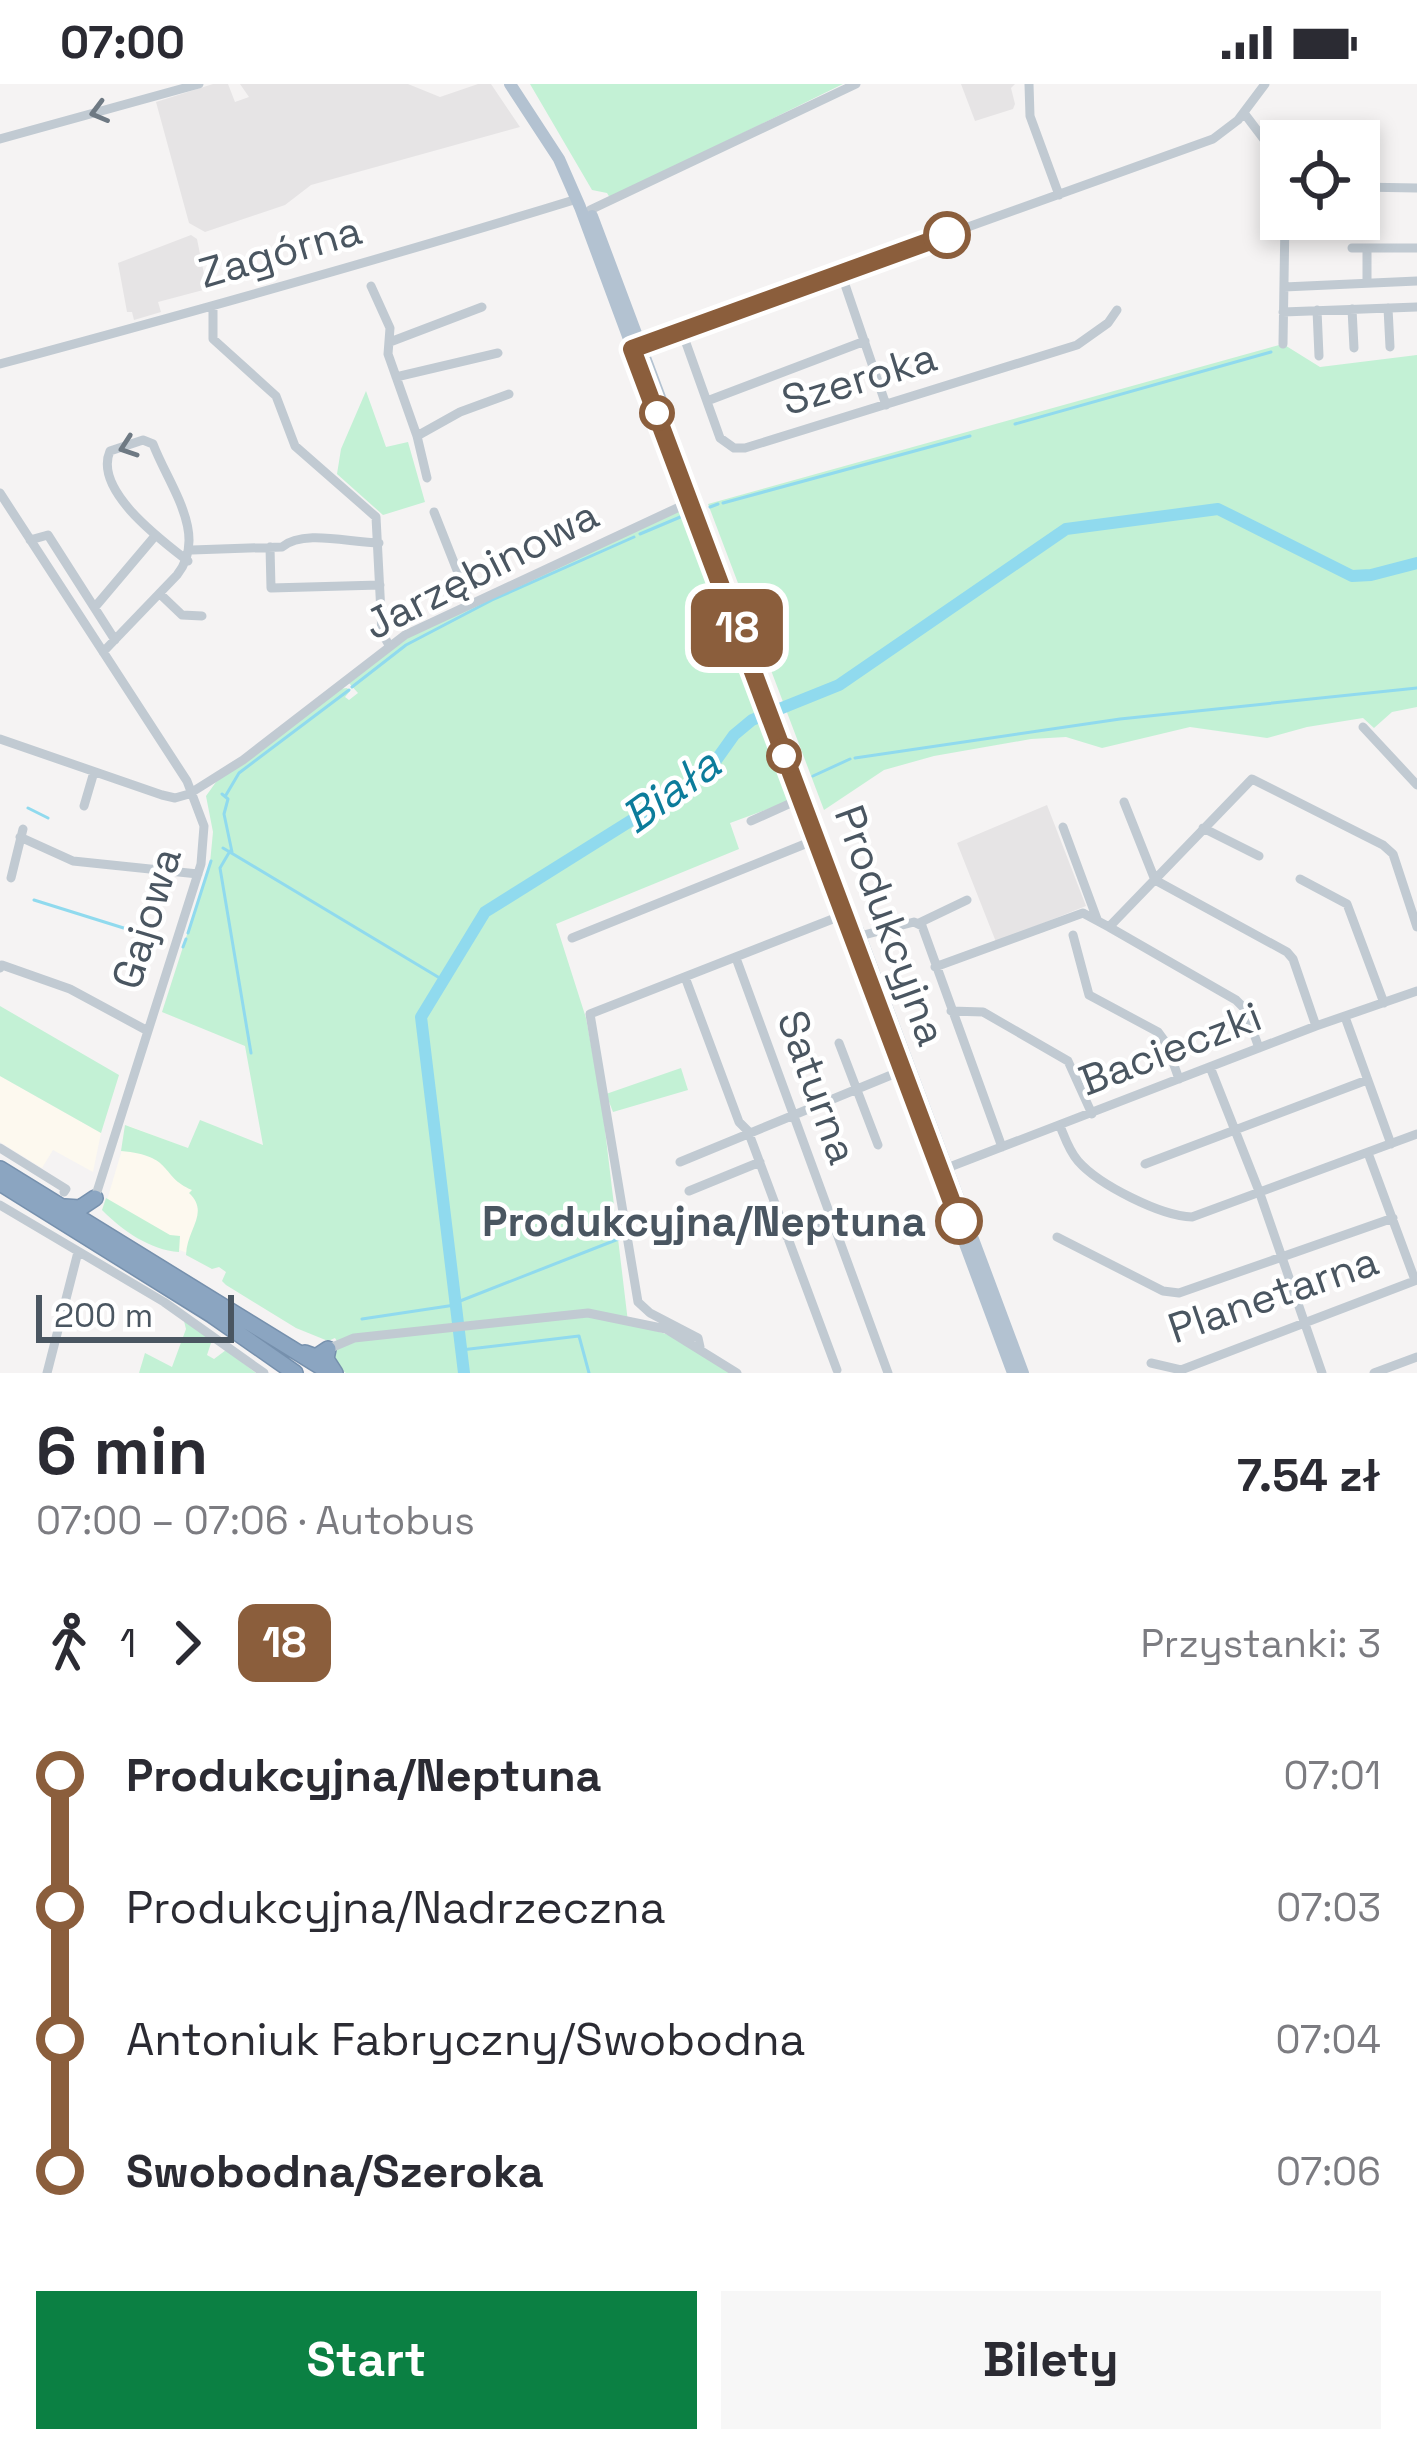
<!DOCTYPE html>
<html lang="pl">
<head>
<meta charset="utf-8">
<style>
	body { margin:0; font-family:"Space Grotesk",sans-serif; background:#f7f7f7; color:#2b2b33; height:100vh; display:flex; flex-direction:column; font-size:45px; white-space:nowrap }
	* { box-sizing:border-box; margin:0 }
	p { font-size:39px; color:#7c7c81 }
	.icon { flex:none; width:66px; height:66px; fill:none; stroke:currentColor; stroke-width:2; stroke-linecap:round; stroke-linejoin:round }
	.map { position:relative; height:1289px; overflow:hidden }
	.side { display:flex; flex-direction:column; background:#fff; flex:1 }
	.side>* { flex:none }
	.badge { padding:0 24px; border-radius:18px; font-size:42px; line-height:78px }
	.fabs { position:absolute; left:1260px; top:36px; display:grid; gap:24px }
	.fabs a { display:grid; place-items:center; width:120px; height:120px; border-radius:0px; background:#fff; box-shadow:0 6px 18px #0003; font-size:60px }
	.scale { position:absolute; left:36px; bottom:30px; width:198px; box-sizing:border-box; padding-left:12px; border:6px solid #4a5661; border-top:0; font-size:33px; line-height:42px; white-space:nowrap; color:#4a5661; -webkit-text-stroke:9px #fff; paint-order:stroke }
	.map>.badge { position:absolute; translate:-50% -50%; box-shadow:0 0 0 6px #fff }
	.legs { display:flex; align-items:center; gap:18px; height:132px; padding:0 36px; font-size:39px }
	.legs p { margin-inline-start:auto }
	.overview { display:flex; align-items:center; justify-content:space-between; height:204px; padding:0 36px }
	h1 { font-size:66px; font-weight:800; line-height:90px }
	.button { display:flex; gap:24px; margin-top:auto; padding:24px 36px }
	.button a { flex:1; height:138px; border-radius:0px; background:#0b8043; color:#fff; font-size:48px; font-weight:800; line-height:138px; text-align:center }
	.button a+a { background:#f7f7f7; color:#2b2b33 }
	ul { padding:0 36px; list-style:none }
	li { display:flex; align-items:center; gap:42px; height:132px; font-size:45px }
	li i { display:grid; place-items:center; width:18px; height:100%; margin:0 15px; background:currentColor }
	li i::after { content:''; width:30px; height:30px; margin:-15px; border:9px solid; border-radius:50%; background:#fff }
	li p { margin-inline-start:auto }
	li:first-child i { background:linear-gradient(#0000 50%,currentColor 0) }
	li:last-child i { background:linear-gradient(currentColor 50%,#0000 0) }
	.status { display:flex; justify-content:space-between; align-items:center; height:84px; padding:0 60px; background:#fff; direction:ltr }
	.status svg { height:33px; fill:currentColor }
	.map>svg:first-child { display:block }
	.commercial { fill:#fdf9ef }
	.education { fill:#e6e4e5 }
	.green { fill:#c3f1d5 }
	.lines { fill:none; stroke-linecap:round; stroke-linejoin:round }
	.stream { stroke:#90daee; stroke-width:3 }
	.river { stroke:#90daee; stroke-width:12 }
	.highway-casing { stroke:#7690ad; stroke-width:18 }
	.minor { stroke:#c1cad2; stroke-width:9 }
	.major { stroke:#b3c2d1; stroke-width:12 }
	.highway { stroke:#8ba5c1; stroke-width:15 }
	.oneway { stroke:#6e7983 }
	.line-1-casing { stroke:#fff; stroke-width:27 }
	.line-1 { stroke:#8b5e3c; stroke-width:18 }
	.stop-1-dot { fill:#fff; stroke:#8b5e3c; stroke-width:6 }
	.labels { text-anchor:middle; stroke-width:9; stroke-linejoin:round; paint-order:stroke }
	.street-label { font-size:42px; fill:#4a5661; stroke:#fff }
	.stop-label { font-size:42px; font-weight:bold; fill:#4a5661; stroke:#fff; text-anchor:end }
	.water-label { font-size:45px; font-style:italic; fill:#0c7c9b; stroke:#fff }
</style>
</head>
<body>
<div class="status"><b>07:00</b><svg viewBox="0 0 49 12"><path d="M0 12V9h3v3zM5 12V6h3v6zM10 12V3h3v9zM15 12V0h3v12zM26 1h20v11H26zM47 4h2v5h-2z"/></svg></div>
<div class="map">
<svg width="1417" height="1289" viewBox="0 0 1417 1289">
	<rect width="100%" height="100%" fill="#f5f3f3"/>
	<path class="commercial" d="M 0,992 L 101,1049 L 93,1088 L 53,1066 L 42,1084 L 0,1058 Z
		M 129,1042 L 221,1077 L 193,1171 L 160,1159 L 105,1123 Z"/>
	<path class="education" d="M 213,0 L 228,0 L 235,18 L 249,13 L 240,0 L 408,0 L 440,13 L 478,0 L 491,0 L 520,43 L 311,101 L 285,121 L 205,148 L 189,139 L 156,18 Z
		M 961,0 L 1015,0 L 1011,4 L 1015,20 L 1013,25 L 975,37 Z
		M 191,151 L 197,155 L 207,205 L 158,218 L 161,228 L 134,236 L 132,228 L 127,228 L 118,179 Z
		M 1047,721 L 1086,822 L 996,858 L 957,759 Z"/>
	<path class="green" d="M 530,0 L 843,0 L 610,114 L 607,109 L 592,106 Z
		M 1283,260 L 1320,283 L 1417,271 L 1417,623 L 1392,628 L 1374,644 L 1363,634 L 1307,643 L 1267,654 L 1190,643 L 1102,664 L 1066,653 L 1031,655 L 934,672 L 884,686 L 824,726 L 708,420 Z
		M 366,307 L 386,363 L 408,358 L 425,418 L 383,431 L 337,390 L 341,365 Z
		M 677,428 L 684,428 L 793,716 L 730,739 L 739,765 L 556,840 L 586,934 L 602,1021 L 628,1238 L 672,1252 L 730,1289 L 346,1289 L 335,1282 L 331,1269 L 340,1262 L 335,1254 L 328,1257 L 296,1244 L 226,1201 L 222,1197 L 226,1188 L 219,1183 L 212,1185 L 186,1171 C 187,1144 210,1129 189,1109 L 192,1106 C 159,1092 175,1072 121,1067 L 125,1041 L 188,1064 L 200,1036 L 263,1061 L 245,962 L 162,928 L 210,779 L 213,748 L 206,712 L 216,698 L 339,605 L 347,604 L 350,607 L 345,613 L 349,616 L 358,609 L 348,598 L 407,553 Z
		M 0,922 L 119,991 L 101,1049 L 0,992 Z
		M 681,984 L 688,1006 L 613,1028 L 606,1010 Z
		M 106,1114 L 170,1151 L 180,1152 L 179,1168 C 150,1166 123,1147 102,1126 Z
		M 184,1237 L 212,1256 L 207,1271 L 214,1275 L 226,1266 L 256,1289 L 139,1289 L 145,1269 L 172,1283 L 186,1245 Z"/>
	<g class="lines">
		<path class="stream" d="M 1015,340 L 1271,268
			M 723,419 L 970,352
			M 710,423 L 718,420
			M 640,450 L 685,431
			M 352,603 L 406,561 L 492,516 L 634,453
			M 855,674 L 1120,635 L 1417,604
			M 813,692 L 850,675
			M 222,710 L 228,715 L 224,730 L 232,768
			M 226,711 L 239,689 L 349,606
			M 28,724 L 48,734
			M 223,764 L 443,896
			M 230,767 L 220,784 L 251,969
			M 34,816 L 162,856
			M 188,849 L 211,777
			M 183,863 L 186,855
			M 455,1219 L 621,1154
			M 362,1235 L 455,1221
			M 461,1266 L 579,1252 L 589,1289"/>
		<path class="river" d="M 464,1289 L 421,933 L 485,828 L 707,689 L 734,651 L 752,636 L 839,601 L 1066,445 L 1218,425 L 1352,492 L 1371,491 L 1417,479"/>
		<g class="highway-casing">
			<path id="highway" d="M 0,1085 L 331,1289
				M 0,1099 L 212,1231 L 295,1289
				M 65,1123 L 80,1124 L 95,1114
				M 305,1269 L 316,1273 L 328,1265 L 326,1275 L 335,1289"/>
		</g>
		<path class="minor" d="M 1029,0 L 1030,32 L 1059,111
			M 1244,29 L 1281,78
			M 0,55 L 199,0
			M 1359,103 L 1417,104
			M 590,126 L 856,0
			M 1352,164 L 1417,164
			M 1367,164 L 1367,199
			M 841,189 L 886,321
			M 371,202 L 390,244 L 388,270 L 417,352 L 427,394
			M 1284,203 L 1417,197
			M 213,223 L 213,255 L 276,312 L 295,362 L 376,433 L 382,549 L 389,561
			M 1388,224 L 1390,263
			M 1352,225 L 1354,264
			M 1317,226 L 1319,272
			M 1283,228 L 1417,223
			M 681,245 L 720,354 L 734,364 L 745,364 L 1077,261 L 1108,239 L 1117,226
			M 390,258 L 482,223
			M 642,260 L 1213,55 L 1238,36 L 1265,0
			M 1283,260 L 1285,135
			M 0,280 C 193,228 386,174 577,115
			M 396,293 L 498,269
			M 707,317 L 865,257
			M 417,352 L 460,328 L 509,310
			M 0,409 L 187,697 L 204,742 L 201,780 L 95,1114
			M 434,428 L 470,519
			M 30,456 L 48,451 L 115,556
			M 270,463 L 271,504 L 380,501
			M 192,466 L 282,463 C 304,445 350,459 379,459
			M 160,510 L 182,531 L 202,532
			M 95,523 L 155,452
			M 103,568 L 177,491 C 209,451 169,402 153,360 L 143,356 L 110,367 C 93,406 161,456 188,477
			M 1363,643 L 1417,701
			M 0,655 L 162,711 L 175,714 L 189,710 L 243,676 L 405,551 L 690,418
			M 1124,718 L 1155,796 L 1287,868 L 1293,875 L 1316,942
			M 84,722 L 94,688
			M 751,737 L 800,715
			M 1063,743 L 1097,835
			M 1203,744 L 1259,772
			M 20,753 L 73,777 L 198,790
			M 11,794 L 23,745
			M 1300,795 L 1347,820 L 1384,919
			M 919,839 L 967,816
			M 1109,843 L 1236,916 L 1245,925 L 1259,964
			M 1073,851 L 1089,911 L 1158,948 L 1166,959 L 1179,995
			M 860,852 L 914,838 L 922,842 L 1002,1063
			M 572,854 L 815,756
			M 736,874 L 888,1289
			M 935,883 L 1083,829 L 1109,843 L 1252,695 L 1383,761 L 1393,770 L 1417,843
			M 0,884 L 2,881 L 70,905 L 146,946
			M 685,893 L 739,1038 L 748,1047 L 837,1286
			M 951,927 L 983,928 L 1068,977 L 1092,1030
			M 1345,933 L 1391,1060
			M 839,959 L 878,1061
			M 1210,983 L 1259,1107 L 1322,1289
			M 1060,1042 C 1065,1054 1069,1067 1078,1077 C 1099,1101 1161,1132 1192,1133 L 1417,1050
			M 0,1064 L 66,1105 L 64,1108
			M 1368,1069 L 1415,1196
			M 680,1078 L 901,987
			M 1145,1080 L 1367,996
			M 947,1084 L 1316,942 L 1417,907
			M 689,1107 L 760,1078
			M 0,1121 L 164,1218 L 264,1289
			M 787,1153 L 832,1137
			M 1057,1153 L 1163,1207 L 1179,1209 L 1393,1134
			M 700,1263 L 698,1254 L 650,1229 L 638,1218 L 590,930 L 843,831
			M 328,1265 L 354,1254 L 588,1229 L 666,1245 L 737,1289
			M 1151,1279 L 1181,1286 L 1417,1196
			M 47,1289 L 78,1168
			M 1374,1289 L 1417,1273"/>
		<path class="major" d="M 510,0 L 559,75 L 580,123 L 1013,1289
			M 592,132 L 667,332
			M 858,846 L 958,1113
			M 973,1155 L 1023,1289"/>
		<use href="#highway" class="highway"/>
	</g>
	<defs><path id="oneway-chevron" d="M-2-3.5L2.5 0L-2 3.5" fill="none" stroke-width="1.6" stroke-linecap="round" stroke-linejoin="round" transform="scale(3)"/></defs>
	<g class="oneway">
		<use href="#oneway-chevron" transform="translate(99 28) rotate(165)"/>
		<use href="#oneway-chevron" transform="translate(128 363) rotate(161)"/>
	</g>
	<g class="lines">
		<g class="line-1-casing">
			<path id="line-1" d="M 947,151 L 632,265 L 959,1137"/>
		</g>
		<use href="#line-1" class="line-1"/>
	</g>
	<g class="stop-1-dot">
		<circle cx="947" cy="151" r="21"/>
		<circle cx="657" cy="329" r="15"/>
		<circle cx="784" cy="672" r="15"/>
		<circle cx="959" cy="1137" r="21"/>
	</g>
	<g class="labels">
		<g class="street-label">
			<text transform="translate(280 167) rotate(-16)" y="15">Zagórna</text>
			<text transform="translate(859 294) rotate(-17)" y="15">Szeroka</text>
			<text transform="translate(481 485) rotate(-27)" y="15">Jarzębinowa</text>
			<text transform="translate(146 834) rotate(-73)" y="15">Gajowa</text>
			<text transform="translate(891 841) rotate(70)" y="15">Produkcyjna</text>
			<text transform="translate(1170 964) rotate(-21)" y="15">Bacieczki</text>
			<text transform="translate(818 1003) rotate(70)" y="15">Saturna</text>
			<text transform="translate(1273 1210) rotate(-19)" y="15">Planetarna</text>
		</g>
		<g class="stop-label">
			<text x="926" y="1152">Produkcyjna/Neptuna</text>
		</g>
		<g class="water-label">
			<text transform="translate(670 706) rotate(-36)" y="16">Biała</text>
		</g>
	</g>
</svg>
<div class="fabs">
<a><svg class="icon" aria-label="locate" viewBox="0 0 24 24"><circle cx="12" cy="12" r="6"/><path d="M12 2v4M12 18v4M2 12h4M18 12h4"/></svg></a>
</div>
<div class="scale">200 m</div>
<b class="badge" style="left:737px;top:544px;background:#8b5e3c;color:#fff">18</b>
</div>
<section class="side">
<div class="overview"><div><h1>6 min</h1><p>07:00 – 07:06 · Autobus</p></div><b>7.54 zł</b></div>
<div class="legs"><svg class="icon" aria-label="walk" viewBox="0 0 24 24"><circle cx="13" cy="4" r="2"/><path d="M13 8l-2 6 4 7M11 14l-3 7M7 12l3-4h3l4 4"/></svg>1<svg class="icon" aria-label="forward" viewBox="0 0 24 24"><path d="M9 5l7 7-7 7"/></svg><b class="badge" style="background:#8b5e3c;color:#fff">18</b><p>Przystanki: 3</p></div>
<ul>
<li><i style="color:#8b5e3c"></i><b>Produkcyjna/Neptuna</b><p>07:01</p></li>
<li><i style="color:#8b5e3c"></i><span>Produkcyjna/Nadrzeczna</span><p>07:03</p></li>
<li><i style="color:#8b5e3c"></i><span>Antoniuk Fabryczny/Swobodna</span><p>07:04</p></li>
<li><i style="color:#8b5e3c"></i><b>Swobodna/Szeroka</b><p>07:06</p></li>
</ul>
<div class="button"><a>Start</a><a>Bilety</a></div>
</section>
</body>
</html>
